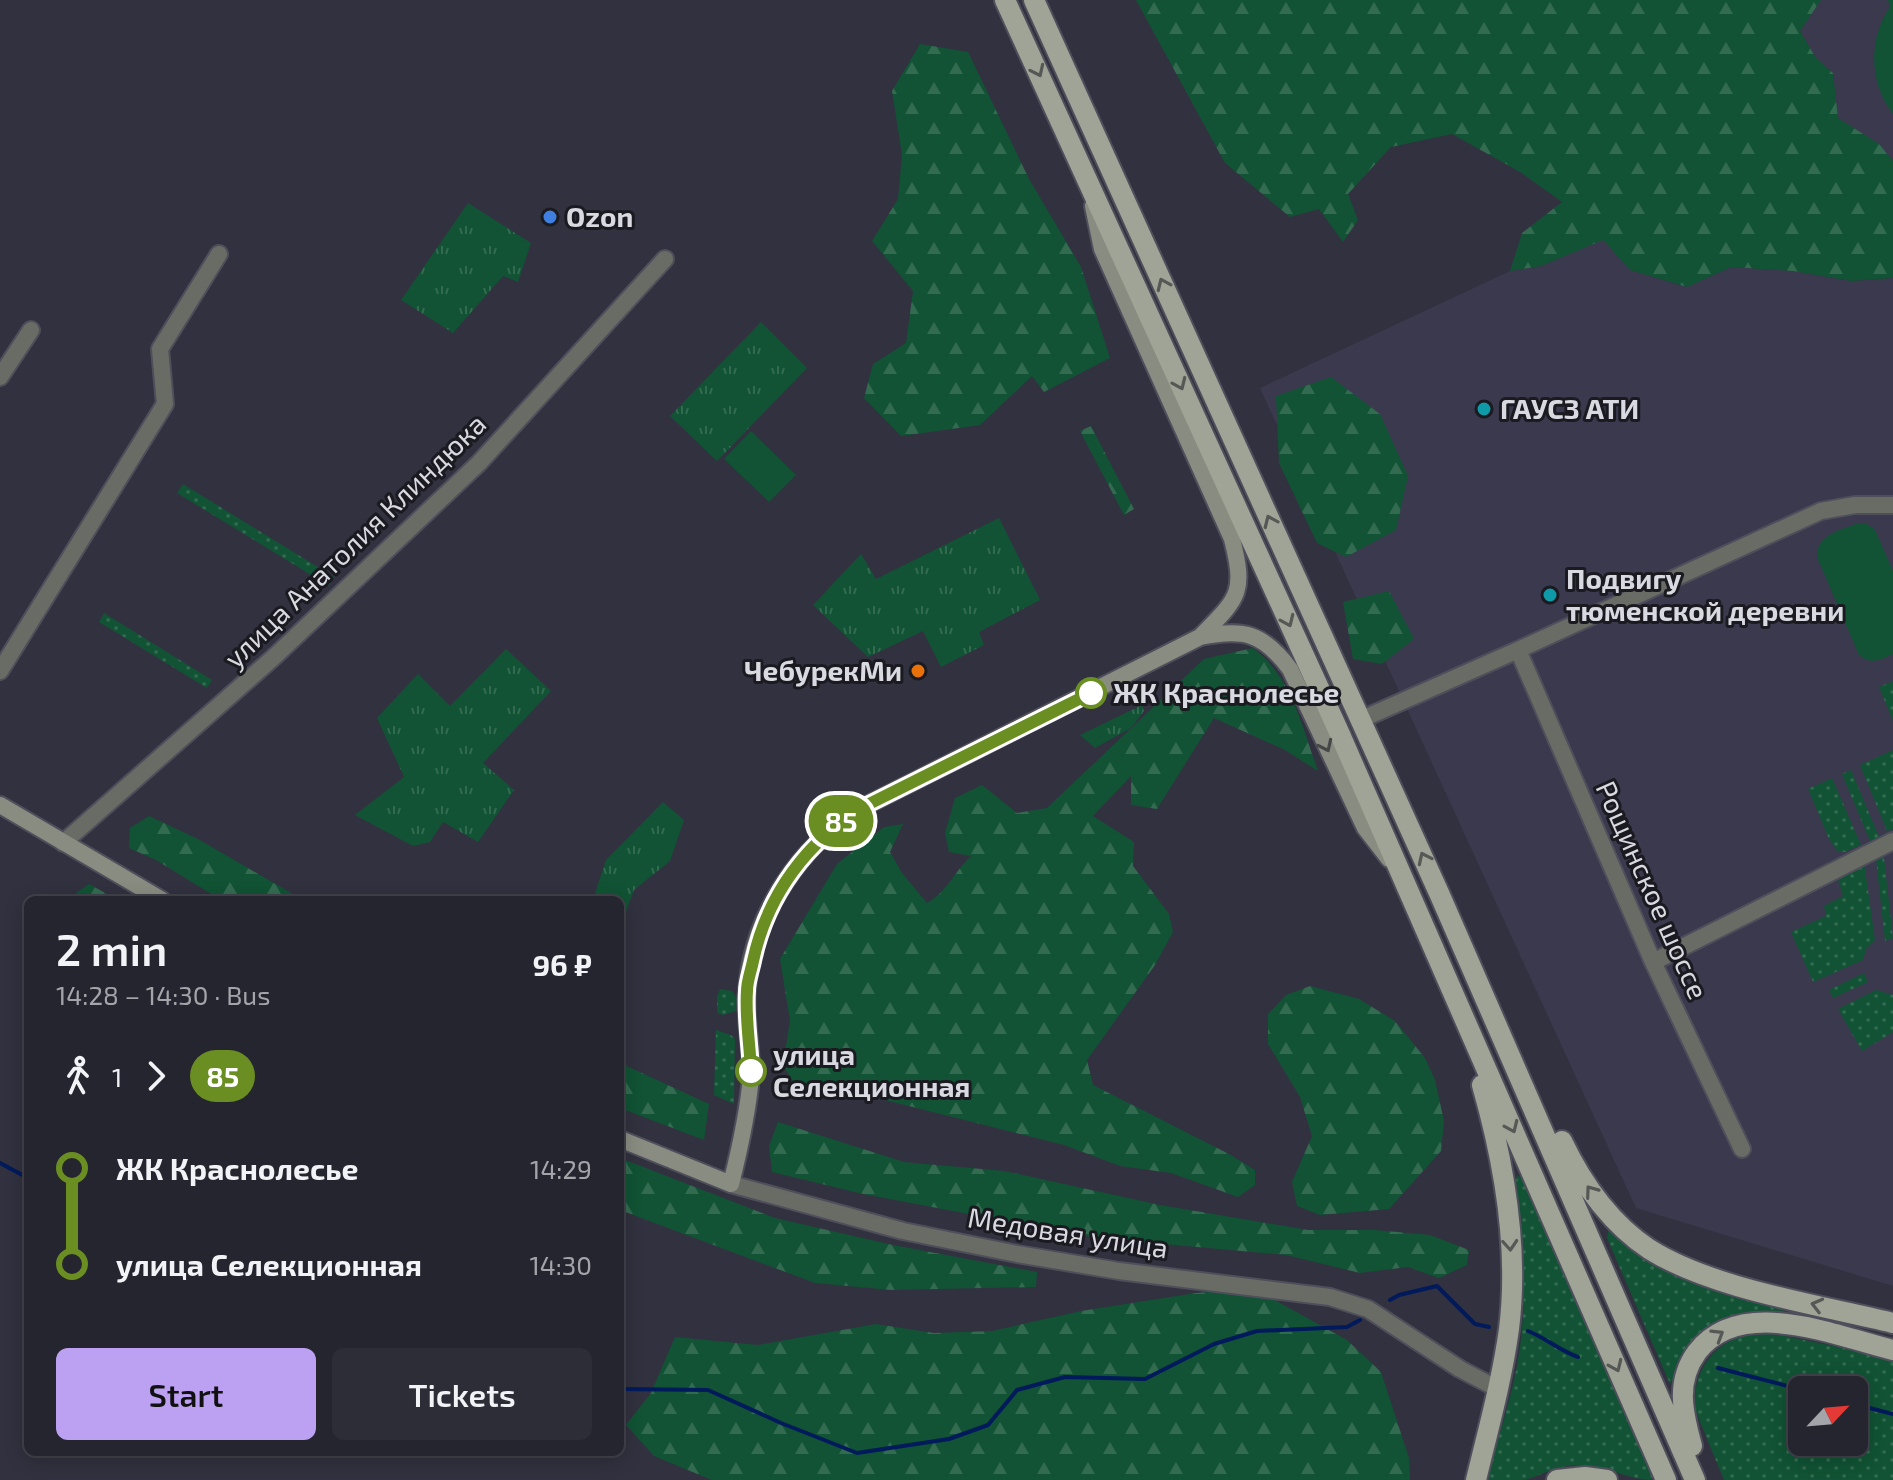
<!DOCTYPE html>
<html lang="en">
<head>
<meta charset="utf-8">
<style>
	body { margin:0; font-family:"Exo 2",sans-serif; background:#2d2d37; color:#f1f3f6; height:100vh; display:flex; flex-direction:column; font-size:30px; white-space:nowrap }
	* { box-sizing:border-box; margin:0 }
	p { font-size:26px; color:#a3a5aa }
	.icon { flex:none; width:44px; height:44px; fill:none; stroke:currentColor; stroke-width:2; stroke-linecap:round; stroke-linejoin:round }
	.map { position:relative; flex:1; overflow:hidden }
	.sheet { position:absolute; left:24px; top:896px; width:600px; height:560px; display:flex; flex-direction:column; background:#25252f; border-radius:12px; box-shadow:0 4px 20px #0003,0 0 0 2px #42424b }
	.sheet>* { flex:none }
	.badge { padding:0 16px; border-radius:26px; font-size:28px; line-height:52px }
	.needle { width:52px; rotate:64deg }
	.fabs { position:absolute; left:1788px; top:1376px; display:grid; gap:16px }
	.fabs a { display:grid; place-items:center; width:80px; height:80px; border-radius:12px; background:#25252f; box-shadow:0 4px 20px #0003,0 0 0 2px #42424b; font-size:40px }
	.map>.badge { position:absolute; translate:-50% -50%; box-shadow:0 0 0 4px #fff }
	.legs { display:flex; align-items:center; gap:12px; height:88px; padding:0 32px; font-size:26px }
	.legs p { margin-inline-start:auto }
	.head { display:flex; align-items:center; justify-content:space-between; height:136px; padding:0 32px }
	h1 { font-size:44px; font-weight:600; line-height:60px }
	.button { display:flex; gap:16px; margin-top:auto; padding:16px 32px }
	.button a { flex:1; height:92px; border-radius:12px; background:#bca0f2; color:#111; font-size:32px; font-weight:600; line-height:92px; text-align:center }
	.button a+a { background:#2d2d37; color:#f1f3f6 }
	ul { padding:0 32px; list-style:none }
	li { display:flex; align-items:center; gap:28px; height:96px; font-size:30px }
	li i { display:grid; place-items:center; width:12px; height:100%; margin:0 10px; background:currentColor }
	li i::after { content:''; width:20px; height:20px; margin:-10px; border:6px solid; border-radius:50%; background:#25252f }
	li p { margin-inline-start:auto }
	li:first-child i { background:linear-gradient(#0000 50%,currentColor 0) }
	li:last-child i { background:linear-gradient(currentColor 50%,#0000 0) }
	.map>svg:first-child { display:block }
	.built { fill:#3a394e }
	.grass { fill:url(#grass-dots); fill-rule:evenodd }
	.forest { fill:url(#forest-firs) }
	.park { fill:url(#park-tufts) }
	.pitch { fill:#115334 }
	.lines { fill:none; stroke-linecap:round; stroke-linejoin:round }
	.stream { stroke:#001a5c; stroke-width:4 }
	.street-casing { stroke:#4f4f5c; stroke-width:20 }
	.secondary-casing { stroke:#4f4f5c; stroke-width:20 }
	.primary-casing { stroke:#4f4f5c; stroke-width:24 }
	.street { stroke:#696c65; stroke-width:16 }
	.secondary { stroke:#888c81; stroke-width:16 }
	.primary { stroke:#9fa496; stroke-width:20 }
	.oneway { stroke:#565855 }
	.oneway2 { stroke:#464847 }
	.line-1-casing { stroke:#fff; stroke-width:18 }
	.line-1 { stroke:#6b8e23; stroke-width:12 }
	.shop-dot { fill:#3f7fe0; stroke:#1a1a20; stroke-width:3 }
	.culture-dot { fill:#0f9aa8; stroke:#1a1a20; stroke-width:3 }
	.food-dot { fill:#e8710a; stroke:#1a1a20; stroke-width:3 }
	.stop-1-dot { fill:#fff; stroke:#6b8e23; stroke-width:4 }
	.labels { text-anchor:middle; stroke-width:6; stroke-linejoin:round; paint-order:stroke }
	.poi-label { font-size:28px; font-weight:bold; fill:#d9d9e2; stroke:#1a1a20; text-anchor:start }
	.street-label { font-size:28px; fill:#d9d9e2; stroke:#1a1a20 }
	.stop-label { font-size:28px; font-weight:bold; fill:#d9d9e2; stroke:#1a1a20; text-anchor:start }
</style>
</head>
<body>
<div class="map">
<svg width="1893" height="1480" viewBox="0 0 1893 1480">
	<defs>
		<pattern id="grass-dots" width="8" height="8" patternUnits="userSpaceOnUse" patternTransform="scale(2)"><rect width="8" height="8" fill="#115334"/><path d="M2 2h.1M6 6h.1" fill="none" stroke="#336b51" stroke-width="1.8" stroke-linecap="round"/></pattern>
		<pattern id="forest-firs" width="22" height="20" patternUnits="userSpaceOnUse" patternTransform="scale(2)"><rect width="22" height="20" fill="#115334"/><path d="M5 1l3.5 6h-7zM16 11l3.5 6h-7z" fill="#336b51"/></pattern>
		<pattern id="park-tufts" width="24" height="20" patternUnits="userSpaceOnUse" patternTransform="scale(2)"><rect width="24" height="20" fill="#115334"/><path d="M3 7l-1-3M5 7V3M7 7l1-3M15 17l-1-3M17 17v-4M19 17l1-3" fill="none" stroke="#336b51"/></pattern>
	</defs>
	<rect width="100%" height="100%" fill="#31313f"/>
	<path class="built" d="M 1820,0 L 1893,0 L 1893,161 L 1878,144 L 1838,118 L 1833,73 L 1816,58 L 1800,31 Z
		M 1603,239 L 1630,270 L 1686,287 L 1731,267 L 1793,271 L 1851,281 L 1893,278 L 1893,1286 L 1636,1208 L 1260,388 L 1510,271 L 1541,266 Z"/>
	<path class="grass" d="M 183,484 L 334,577 L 329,586 L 177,493 Z
		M 104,613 L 212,680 L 207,688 L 99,622 Z
		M 1893,681 L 1893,721 L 1879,687 Z
		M 1893,750 L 1893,829 L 1887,831 L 1860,765 Z
		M 1851,770 L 1879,837 L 1870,841 L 1842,774 Z
		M 1832,778 L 1861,845 L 1845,852 L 1837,851 L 1829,839 L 1808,789 Z
		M 1884,858 L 1893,938 L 1885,941 L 1876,859 Z
		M 1864,862 L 1875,940 L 1866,949 L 1863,960 L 1813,982 L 1791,932 L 1826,916 L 1824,906 L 1843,896 L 1837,876 Z
		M 1864,973 L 1868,982 L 1833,998 L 1829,990 Z
		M 720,989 L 732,991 L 737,998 L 736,1011 L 723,1015 L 717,1013 L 717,997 Z
		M 1876,990 L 1893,995 L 1893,1032 L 1862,1051 L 1838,1009 Z
		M 716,1030 L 731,1035 L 735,1039 L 734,1104 L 714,1095 Z
		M 1517,1175 L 1523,1179 L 1653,1476 L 1652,1480 C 1628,1480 1607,1465 1579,1465 C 1558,1465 1544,1474 1525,1480 C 1514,1480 1499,1480 1487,1480 C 1497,1442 1509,1405 1517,1366 C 1528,1306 1524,1242 1516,1182 Z
		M 1609,1229 L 1635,1249 L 1771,1303 L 1788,1314 C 1746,1308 1705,1315 1683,1355 C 1678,1365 1675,1376 1670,1384 L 1607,1238 Z
		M 1764,1332 L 1893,1358 L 1893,1480 L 1724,1480 L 1696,1412 C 1689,1368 1720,1334 1764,1332 ZM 1802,1390 L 1854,1390 L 1854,1442 L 1802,1442 Z"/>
	<path class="forest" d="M 1136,0 L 1821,0 L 1800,31 L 1816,58 L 1833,73 L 1838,118 L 1879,144 L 1893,161 L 1893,278 L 1851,281 L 1793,271 L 1731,267 L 1687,287 L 1630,270 L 1603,240 L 1541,266 L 1510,271 L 1522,233 L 1562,202 L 1520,172 L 1452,134 L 1391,147 L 1348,194 L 1358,220 L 1343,242 L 1319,209 L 1290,217 L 1225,163 Z
		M 920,44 L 968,52 L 1029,179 L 1081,267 L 1110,358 L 1044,392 L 1032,376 L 980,425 L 901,436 L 864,398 L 873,364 L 906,343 L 913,291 L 872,241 L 898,199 L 902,155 L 892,91 Z
		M 1331,377 L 1380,414 L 1408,476 L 1396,530 L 1346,557 L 1317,543 L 1279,463 L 1276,396 Z
		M 1091,426 L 1134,509 L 1124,515 L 1080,431 Z
		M 1389,591 L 1414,639 L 1382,664 L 1353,659 L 1343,602 Z
		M 1253,648 C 1292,677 1302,727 1318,771 L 1285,750 L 1214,718 L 1157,809 L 1131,805 L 1131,776 L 1093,816 L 1134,842 L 1133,866 L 1169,914 L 1173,932 L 1155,965 L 1087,1060 L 1093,1085 L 1229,1154 L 1255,1170 L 1255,1185 L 1238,1197 L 1171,1173 L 1120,1166 L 1064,1145 L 881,1099 L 794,1083 L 783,1065 L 790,1021 L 780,959 L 837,864 L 884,827 L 903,824 L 890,852 L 902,873 L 927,903 C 947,892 954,872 971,856 L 949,852 L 945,833 L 955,798 L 982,785 L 1017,813 L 1047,808 L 1204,659 Z
		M 149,816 L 198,839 L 303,900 L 221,900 L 156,860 L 129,848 L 130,828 Z
		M 89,884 L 118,900 L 66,900 Z
		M 1310,986 L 1359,999 L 1395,1021 L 1425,1058 L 1435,1080 L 1444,1121 L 1441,1151 L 1389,1209 L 1320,1215 L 1297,1206 L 1292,1182 L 1312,1136 L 1300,1097 L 1268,1044 L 1268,1014 L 1286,995 Z
		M 620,1063 L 709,1104 L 704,1140 L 620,1108 Z
		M 778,1122 L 904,1162 L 1004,1171 L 1160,1205 L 1308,1230 L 1375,1230 L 1430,1235 L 1469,1250 L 1467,1265 L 1439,1278 L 1408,1267 L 1360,1273 L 1286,1255 L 1097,1238 L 863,1194 L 772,1172 L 769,1146 Z
		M 620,1158 L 775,1218 L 893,1245 L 1037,1272 L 1036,1287 L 891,1290 L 815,1283 L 620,1210 Z
		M 1236,1290 L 1269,1297 L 1347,1340 L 1381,1372 L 1409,1458 L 1410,1480 L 712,1480 L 654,1456 L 626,1425 L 651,1393 L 675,1337 L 758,1345 L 876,1324 L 934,1333 L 992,1331 L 1081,1311 L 1196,1293 Z"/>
	<path class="park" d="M 468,203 L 531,243 L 518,282 L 503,276 L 453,333 L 401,300 Z
		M 761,322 L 807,368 L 717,461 L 670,416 Z
		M 999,518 L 1040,600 L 979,632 L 984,645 L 941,667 L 923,631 L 868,657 L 813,605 L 861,554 L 876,579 Z
		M 506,649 L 551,691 L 483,763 L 514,790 L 478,842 L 443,822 L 430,842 L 413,846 L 355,815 L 404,777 L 377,718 L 418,674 L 450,706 Z
		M 1142,705 L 1144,711 L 1131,728 L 1095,748 L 1080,735 Z
		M 663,802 L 684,820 L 670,861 L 634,890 L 620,927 L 620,900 L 593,900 L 606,860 Z"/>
	<path class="pitch" d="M 1888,0 L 1893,0 L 1893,114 C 1869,83 1868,39 1890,7 Z
		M 751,431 L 796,475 L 769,502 L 724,459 Z
		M 1858,523 L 1867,524 L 1875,530 L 1893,571 L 1893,654 C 1880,660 1871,665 1859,655 L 1817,557 C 1817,534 1839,531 1858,523 Z"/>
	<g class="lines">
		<path class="stream" d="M 0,1163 L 28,1178
			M 1390,1300 L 1399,1295 L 1437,1286 L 1475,1324 L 1489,1327
			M 1528,1331 C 1546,1338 1560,1351 1578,1357
			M 1718,1368 L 1803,1390
			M 620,1389 L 708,1390 L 781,1423 L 857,1453 L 949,1439 L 988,1425 L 1017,1390 L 1065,1377 L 1145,1379 L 1214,1344 L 1257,1331 L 1347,1327 L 1360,1320
			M 1854,1404 L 1893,1414"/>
		<g class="street-casing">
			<path id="street" d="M 0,377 L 31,330
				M 1518,650 L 1821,511 L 1855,505 L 1893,505
				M 0,671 L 165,404 L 160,349 L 219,254
				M 1360,720 L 1518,650 L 1653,962 L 1742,1149
				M 63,843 L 274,657 L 479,463 L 665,259
				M 1653,962 L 1893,841
				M 731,1184 L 903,1231 L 1017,1254 L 1119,1271 L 1330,1297 L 1368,1309 L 1460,1369 L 1498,1389"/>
		</g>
		<g class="secondary-casing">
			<path id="secondary" d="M 1093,206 L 1102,249 L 1232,539 C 1246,594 1238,598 1200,637
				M 0,805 L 162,900
				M 620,1139 L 731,1184 C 740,1148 748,1113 751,1076 C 752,1047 744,1018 747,990 C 753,913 800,845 865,806 L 1200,637 C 1244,628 1263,633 1290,669 L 1365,828 L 1389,859"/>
		</g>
		<g class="primary-casing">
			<path id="primary" d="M 1005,0 L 1339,732 L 1666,1480
				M 1034,0 L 1439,893 L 1695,1480
				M 1562,1141 C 1582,1183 1610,1223 1649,1249 C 1712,1289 1820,1305 1893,1323
				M 1692,1446 C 1683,1413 1675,1382 1697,1352 C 1741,1295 1836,1336 1893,1350
				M 1476,1480 C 1488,1430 1502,1380 1509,1329 C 1519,1249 1504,1162 1482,1085
				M 1557,1480 L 1585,1477 L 1607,1480"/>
		</g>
		<use href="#street" class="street"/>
		<use href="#secondary" class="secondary"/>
		<use href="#primary" class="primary"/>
	</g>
	<defs><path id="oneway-chevron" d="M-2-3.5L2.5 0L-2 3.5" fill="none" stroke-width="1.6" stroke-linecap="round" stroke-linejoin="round" transform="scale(2)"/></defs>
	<g class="oneway">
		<use href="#oneway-chevron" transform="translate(1038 71) rotate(65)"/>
		<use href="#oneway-chevron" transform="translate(1163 284) rotate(-114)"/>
		<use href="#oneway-chevron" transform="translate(1180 384) rotate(66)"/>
		<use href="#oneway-chevron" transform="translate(1270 521) rotate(-114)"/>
		<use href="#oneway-chevron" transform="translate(1288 621) rotate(66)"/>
		<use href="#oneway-chevron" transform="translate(1424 858) rotate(-115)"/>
		<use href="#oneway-chevron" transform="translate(1512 1127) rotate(66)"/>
		<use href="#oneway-chevron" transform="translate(1591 1191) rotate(-126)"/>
		<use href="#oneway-chevron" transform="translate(1510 1245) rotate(86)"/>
		<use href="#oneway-chevron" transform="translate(1817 1305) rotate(-166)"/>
		<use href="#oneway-chevron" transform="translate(1718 1335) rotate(-32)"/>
		<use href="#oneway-chevron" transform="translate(1616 1366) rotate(66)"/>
	</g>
	<use class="oneway2" href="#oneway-chevron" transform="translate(1326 746) rotate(65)"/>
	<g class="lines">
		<g class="line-1-casing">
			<path id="line-1" d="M 751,1071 C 750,1045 745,1017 747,991 C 747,981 751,971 753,961 C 767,895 807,841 865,806 L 1091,693"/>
		</g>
		<use href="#line-1" class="line-1"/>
	</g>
	<circle class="shop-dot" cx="550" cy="217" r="8"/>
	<g class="culture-dot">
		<circle cx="1484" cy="409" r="8"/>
		<circle cx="1550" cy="595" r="8"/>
	</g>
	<circle class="food-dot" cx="918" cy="671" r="8"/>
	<g class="stop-1-dot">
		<circle cx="1091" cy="693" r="14"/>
		<circle cx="751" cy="1071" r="14"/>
	</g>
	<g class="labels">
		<g class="poi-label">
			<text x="566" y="227">Ozon</text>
			<text x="1500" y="419">ГАУСЗ АТИ</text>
			<text x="1566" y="589">Подвигу<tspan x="1566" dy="32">тюменской деревни</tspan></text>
			<text x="902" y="681" text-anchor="end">ЧебурекМи</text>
		</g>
		<g class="street-label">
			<text transform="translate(355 541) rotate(-44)" y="10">улица Анатолия Клиндюка</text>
			<text transform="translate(1652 890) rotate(66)" y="10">Рощинское шоссе</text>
			<text transform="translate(1068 1233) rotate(9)" y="10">Медовая улица</text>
		</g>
		<g class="stop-label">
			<text x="1113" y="703">ЖК Краснолесье</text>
			<text x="773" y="1065">улица<tspan x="773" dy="32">Селекционная</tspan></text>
		</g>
	</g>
</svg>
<div class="fabs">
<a><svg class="needle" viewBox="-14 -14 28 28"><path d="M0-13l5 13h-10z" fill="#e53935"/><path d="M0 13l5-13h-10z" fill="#a3a5aa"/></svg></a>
</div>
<b class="badge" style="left:841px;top:821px;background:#6b8e23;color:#fff">85</b>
<section class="sheet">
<div class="head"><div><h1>2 min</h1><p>14:28 – 14:30 · Bus</p></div><b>96 ₽</b></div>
<div class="legs"><svg class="icon" aria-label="walk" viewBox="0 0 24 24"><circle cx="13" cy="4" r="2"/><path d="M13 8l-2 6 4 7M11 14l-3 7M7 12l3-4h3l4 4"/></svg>1<svg class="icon" aria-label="forward" viewBox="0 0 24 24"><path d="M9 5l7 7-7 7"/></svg><b class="badge" style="background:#6b8e23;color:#fff">85</b></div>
<ul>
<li><i style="color:#6b8e23"></i><b>ЖК Краснолесье</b><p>14:29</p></li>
<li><i style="color:#6b8e23"></i><b>улица Селекционная</b><p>14:30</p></li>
</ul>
<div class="button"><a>Start</a><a>Tickets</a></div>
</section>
</div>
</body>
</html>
